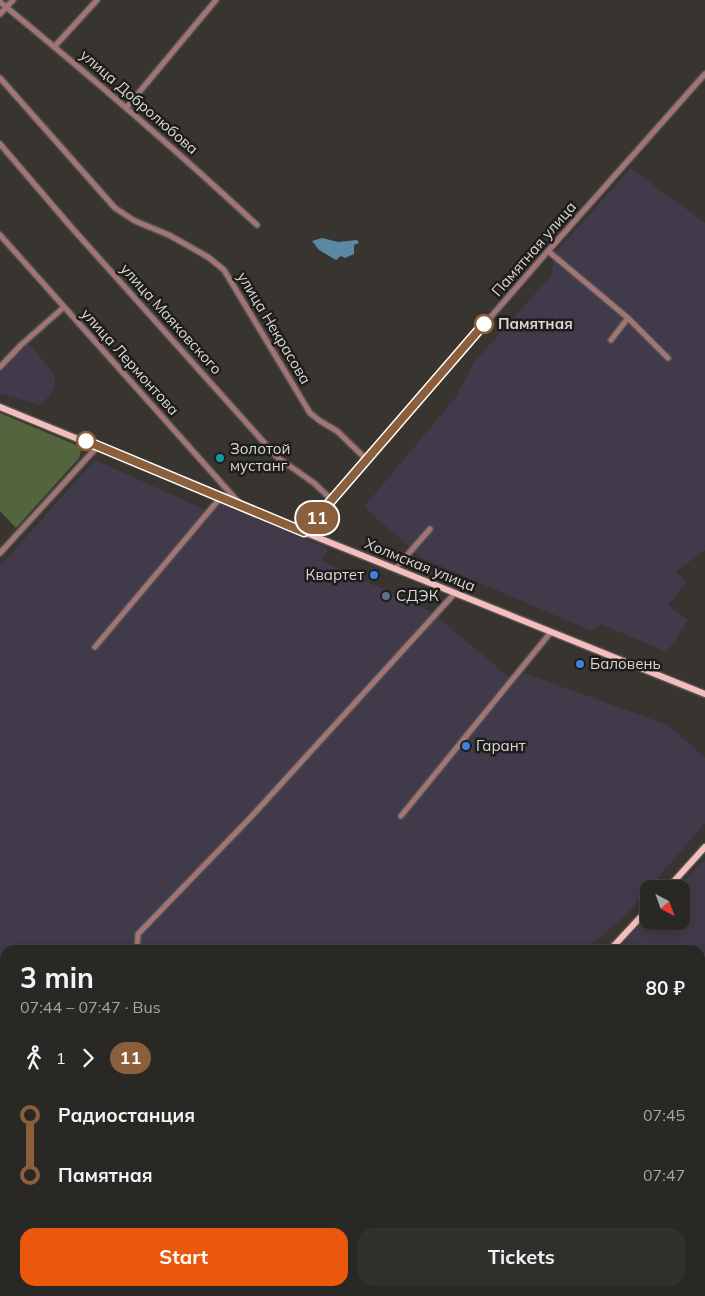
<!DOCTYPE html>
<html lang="en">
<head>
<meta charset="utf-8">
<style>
	body { margin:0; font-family:Mulish,sans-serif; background:#32302d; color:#f1f3f6; height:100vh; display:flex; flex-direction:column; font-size:19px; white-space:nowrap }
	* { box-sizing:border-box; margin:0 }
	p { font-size:16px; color:#a5a6a7 }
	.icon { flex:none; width:28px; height:28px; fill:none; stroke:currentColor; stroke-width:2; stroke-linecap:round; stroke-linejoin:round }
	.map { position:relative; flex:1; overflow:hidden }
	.drawer { position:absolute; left:0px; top:945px; width:705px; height:351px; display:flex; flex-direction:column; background:#2a2825; border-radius:15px 15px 0 0; box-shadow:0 2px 8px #0003,0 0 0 1px #464442 }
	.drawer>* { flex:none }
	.badge { padding:0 10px; border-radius:16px; font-size:18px; line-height:32px }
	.needle { width:32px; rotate:139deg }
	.fabs { position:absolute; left:640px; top:880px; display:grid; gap:10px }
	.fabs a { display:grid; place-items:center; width:50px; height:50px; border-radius:10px; background:#2a2825; box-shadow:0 2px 8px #0003,0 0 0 1px #464442; font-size:25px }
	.map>.badge { position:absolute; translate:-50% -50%; box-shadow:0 0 0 2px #fff }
	.legs { display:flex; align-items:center; gap:8px; height:55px; padding:0 20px; font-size:16px }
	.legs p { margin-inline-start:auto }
	.head { display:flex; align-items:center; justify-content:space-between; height:85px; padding:0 20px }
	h1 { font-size:28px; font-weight:700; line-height:38px }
	.cta { display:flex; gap:10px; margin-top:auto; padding:10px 20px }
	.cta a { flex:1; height:58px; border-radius:15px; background:#ea580c; color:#fff; font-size:20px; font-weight:700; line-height:58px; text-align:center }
	.cta a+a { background:#32302d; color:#f1f3f6 }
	ul { padding:0 20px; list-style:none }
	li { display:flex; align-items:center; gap:18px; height:60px; font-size:19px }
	li i { display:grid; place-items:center; width:8px; height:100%; margin:0 6px; background:currentColor }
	li i::after { content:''; width:12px; height:12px; margin:-6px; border:4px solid; border-radius:50%; background:#2a2825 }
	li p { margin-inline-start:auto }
	li:first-child i { background:linear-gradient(#0000 50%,currentColor 0) }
	li:last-child i { background:linear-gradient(currentColor 50%,#0000 0) }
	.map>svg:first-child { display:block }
	.industrial { fill:#403a4b }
	.forest { fill:#53653d }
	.water { fill:#5a89a3 }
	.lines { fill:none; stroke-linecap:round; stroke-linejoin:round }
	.stream { stroke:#5a89a3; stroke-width:1 }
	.minor-casing { stroke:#55524f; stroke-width:8 }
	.major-casing { stroke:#55524f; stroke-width:9 }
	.minor { stroke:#a17575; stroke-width:5 }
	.major { stroke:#f5bebe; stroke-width:6 }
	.rail { stroke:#b8b5b2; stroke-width:1; stroke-dasharray:8 4; stroke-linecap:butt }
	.line-1-casing { stroke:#fff; stroke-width:11 }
	.line-1 { stroke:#8b5e3c; stroke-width:8 }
	.stop-1-dot { fill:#fff; stroke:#8b5e3c; stroke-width:2.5 }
	.culture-dot { fill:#0f9aa8; stroke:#1e1d1b; stroke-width:2 }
	.shop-dot { fill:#3f7fe0; stroke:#1e1d1b; stroke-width:2 }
	.service-dot { fill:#5c6f8a; stroke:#1e1d1b; stroke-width:2 }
	.labels { text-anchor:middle; stroke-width:5; stroke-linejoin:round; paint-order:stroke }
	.street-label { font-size:15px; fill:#dad8d5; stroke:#1e1d1b }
	.stop-label { font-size:15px; font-weight:bold; fill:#dad8d5; stroke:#1e1d1b; text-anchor:start }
	.poi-label { font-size:15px; fill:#dad8d5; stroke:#1e1d1b; text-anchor:start }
</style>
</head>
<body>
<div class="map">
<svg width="705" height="1296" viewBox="0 0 705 1296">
	<rect width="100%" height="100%" fill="#383531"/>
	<path class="industrial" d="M 631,168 L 705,223 L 705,550 L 675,572 L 687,582 L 668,605 L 688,620 L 667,652 L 601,624 L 592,631 L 422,558 L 364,507 L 456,397 L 474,362 L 551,276 L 555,253 Z
		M 26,344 L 32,347 L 54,374 L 55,384 L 51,394 L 40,405 L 0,393 L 0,371 Z
		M 95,460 L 208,511 L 217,502 L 328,549 L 322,561 L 430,611 L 510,678 L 518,671 L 668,725 L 705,758 L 705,823 L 624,917 L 585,950 L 5,950 L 5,1025 L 0,1026 L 0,566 Z
		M 705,859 L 705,1060 L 700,1059 L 700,950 L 616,950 L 649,916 L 649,921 L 681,921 L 681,889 L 676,889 Z"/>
	<path class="forest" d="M 0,413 L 76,445 L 81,451 L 79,458 L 16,528 L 0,511 Z"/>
	<path class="water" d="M 322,238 L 338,242 L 357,240 L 359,243 L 354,245 L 354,254 L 345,258 L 341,256 L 336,260 L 319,250 L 312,241 Z"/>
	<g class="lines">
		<path class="stream" d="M 522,1296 L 527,1291"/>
		<g class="minor-casing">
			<path id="minor" d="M 0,2 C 88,74 174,148 257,225
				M 0,14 L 13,0
				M 55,46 L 97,0
				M 0,78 L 115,208 L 135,221 L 169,235 L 208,257 L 224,270 L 310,413 L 320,421 L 337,431 L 366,459
				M 126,108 L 216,0
				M 0,144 L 72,228 L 277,457 L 314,483 L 332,500
				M 0,235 L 241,505
				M 548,251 L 628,318 L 668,358
				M 611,340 L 628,318
				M 0,367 L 21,345 L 64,307
				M 304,532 L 548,251 L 705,74
				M 0,553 L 98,446
				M 395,569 L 430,529
				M 95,647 L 221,497
				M 401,816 L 551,632
				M 137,950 L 138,934 L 251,817 L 455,593"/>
		</g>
		<g class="major-casing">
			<path id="major" d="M 0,407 L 304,532 L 705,694
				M 667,889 L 705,847
				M 610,950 L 649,908
				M 0,1250 L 5,1250"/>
		</g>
		<use href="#minor" class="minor"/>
		<use href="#major" class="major"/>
		<path class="rail" d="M 0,1054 L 5,1054
			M 700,1117 L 705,1118"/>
	</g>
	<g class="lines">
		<g class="line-1-casing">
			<path id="line-1" d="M 86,441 L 304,532 L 484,324"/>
		</g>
		<use href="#line-1" class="line-1"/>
	</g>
	<g class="stop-1-dot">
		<circle cx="484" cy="324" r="9"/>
		<circle cx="86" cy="441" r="9"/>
	</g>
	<circle class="culture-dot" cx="220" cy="458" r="5"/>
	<g class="shop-dot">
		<circle cx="374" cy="575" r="5"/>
		<circle cx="580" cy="664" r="5"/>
		<circle cx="466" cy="746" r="5"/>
	</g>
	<circle class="service-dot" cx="386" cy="596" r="5"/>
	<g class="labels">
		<g class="street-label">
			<text transform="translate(139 102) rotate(41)" y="5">улица Добролюбова</text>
			<text transform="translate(534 249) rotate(-49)" y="5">Памятная улица</text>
			<text transform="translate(171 319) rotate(48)" y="5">улица Маяковского</text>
			<text transform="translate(274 328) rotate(59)" y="5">улица Некрасова</text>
			<text transform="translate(130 362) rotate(48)" y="5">улица Лермонтова</text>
			<text transform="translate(420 565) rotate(22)" y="5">Холмская улица</text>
		</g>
		<g class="stop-label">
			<text x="498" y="329">Памятная</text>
		</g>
		<g class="poi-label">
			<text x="230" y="454">Золотой<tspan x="230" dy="17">мустанг</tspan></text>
			<text x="364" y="580" text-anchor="end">Квартет</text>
			<text x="396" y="601">СДЭК</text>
			<text x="590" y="669">Баловень</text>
			<text x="476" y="751">Гарант</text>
		</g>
	</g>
</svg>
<div class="fabs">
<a><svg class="needle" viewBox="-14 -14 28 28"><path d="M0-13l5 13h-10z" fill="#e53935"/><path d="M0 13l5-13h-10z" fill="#a5a6a7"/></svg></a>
</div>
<b class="badge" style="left:317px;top:518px;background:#8b5e3c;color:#fff">11</b>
<section class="drawer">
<div class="head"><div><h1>3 min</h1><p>07:44 – 07:47 · Bus</p></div><b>80 ₽</b></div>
<div class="legs"><svg class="icon" aria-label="walk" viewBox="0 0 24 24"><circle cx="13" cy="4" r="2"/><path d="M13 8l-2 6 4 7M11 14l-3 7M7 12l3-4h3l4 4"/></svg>1<svg class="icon" aria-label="forward" viewBox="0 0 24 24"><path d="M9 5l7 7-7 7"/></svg><b class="badge" style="background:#8b5e3c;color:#fff">11</b></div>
<ul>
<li><i style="color:#8b5e3c"></i><b>Радиостанция</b><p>07:45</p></li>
<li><i style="color:#8b5e3c"></i><b>Памятная</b><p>07:47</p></li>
</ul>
<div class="cta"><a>Start</a><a>Tickets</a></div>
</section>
</div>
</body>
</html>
